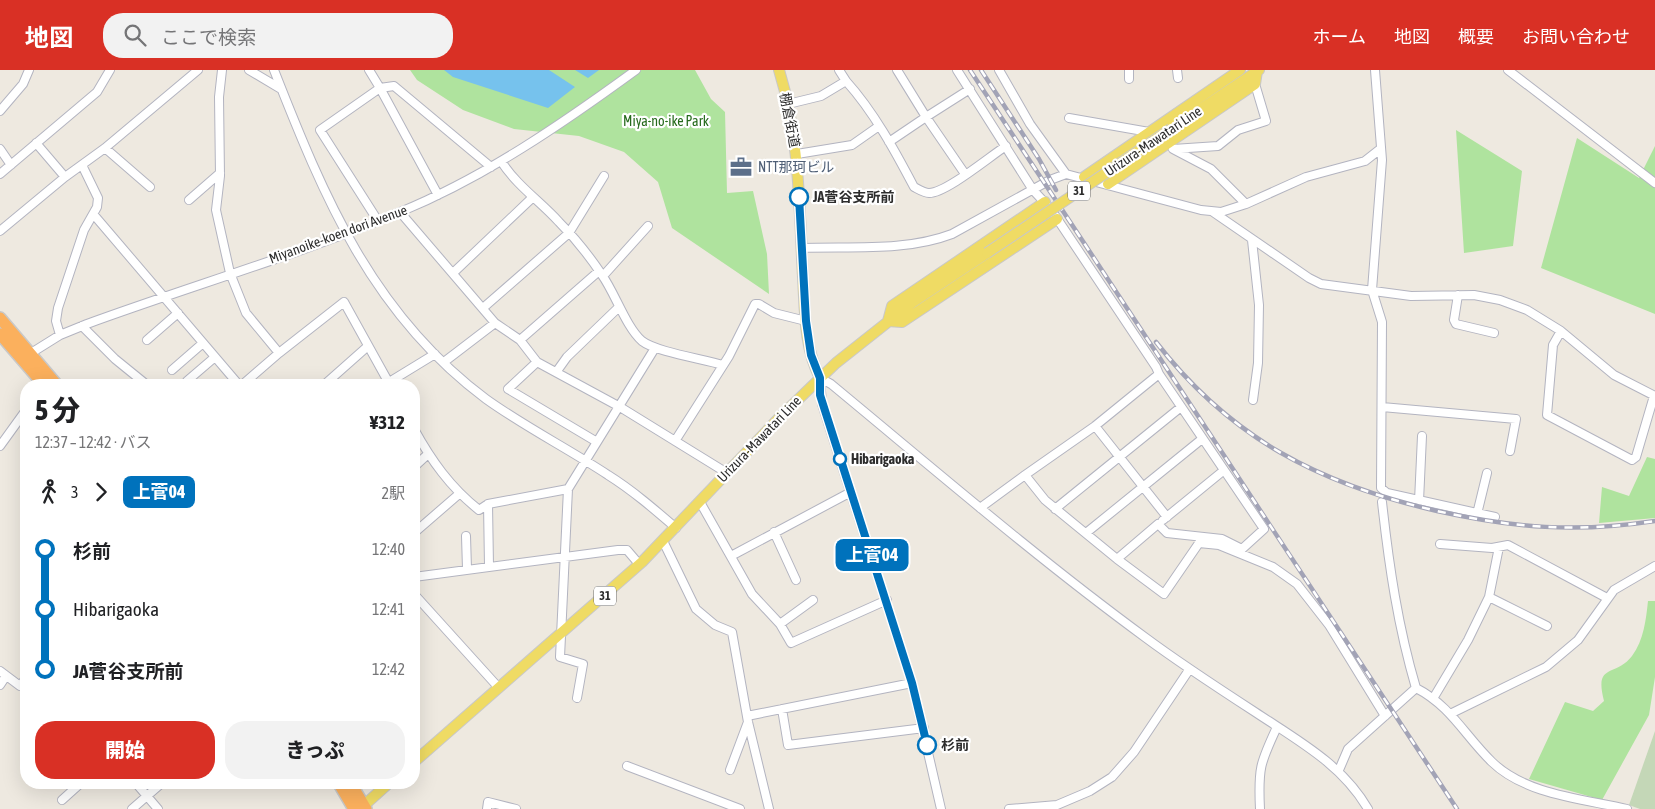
<!DOCTYPE html>
<html lang="ja">
<head>
<meta charset="utf-8">
<style>
	body { margin:0; font-family:"Asap Condensed","Noto Sans JP",sans-serif; background:#f2f2f2; color:#202124; height:100vh; display:flex; flex-direction:column; font-size:19px; white-space:nowrap }
	* { box-sizing:border-box; margin:0 }
	p { font-size:16px; color:#757577 }
	.icon { flex:none; width:28px; height:28px; fill:none; stroke:currentColor; stroke-width:2; stroke-linecap:round; stroke-linejoin:round }
	.map { position:relative; flex:1; overflow:hidden }
	.side { position:absolute; left:20px; top:309px; width:400px; height:410px; display:flex; flex-direction:column; background:#fff; border-radius:20px; box-shadow:0 5px 20px #0002 }
	.side>* { flex:none }
	.badge { padding:0 10px; border-radius:8px; font-size:18px; line-height:32px }
	.map>.badge { position:absolute; translate:-50% -50%; box-shadow:0 0 0 2px #fff }
	.legs { display:flex; align-items:center; gap:8px; height:55px; padding:0 15px; font-size:16px }
	.legs p { margin-inline-start:auto }
	.summary { display:flex; align-items:center; justify-content:space-between; height:85px; padding:0 15px }
	h1 { font-size:28px; font-weight:800; line-height:38px }
	.action { display:flex; gap:10px; margin-top:auto; padding:10px 15px }
	.action a { flex:1; height:58px; border-radius:20px; background:#d93025; color:#fff; font-size:20px; font-weight:800; line-height:58px; text-align:center }
	.action a+a { background:#f2f2f2; color:#202124 }
	ul { padding:0 15px; list-style:none }
	li { display:flex; align-items:center; gap:18px; height:60px; font-size:19px }
	li i { display:grid; place-items:center; width:8px; height:100%; margin:0 6px; background:currentColor }
	li i::after { content:''; width:12px; height:12px; margin:-6px; border:4px solid; border-radius:50%; background:#fff }
	li p { margin-inline-start:auto }
	li:first-child i { background:linear-gradient(#0000 50%,currentColor 0) }
	li:last-child i { background:linear-gradient(currentColor 50%,#0000 0) }
	header { display:flex; align-items:center; gap:30px; box-sizing:border-box; height:70px; padding:0 25px; background:#d93025; color:#fff }
	header strong { font-size:24px }
	nav { display:flex; gap:28px; margin-inline-start:auto; font-size:18px }
	.search { width:350px; height:45px; background:#f2f2f2; display:flex; align-items:center; gap:12px; box-sizing:border-box; padding:0 18px; border-radius:20px; color:#757577; font-size:19px }
	.map>svg:first-child { display:block }
	.green { fill:#afe39e }
	.cemetery { fill:#c4d7b7 }
	.water { fill:#76c2ed }
	.lines { fill:none; stroke-linecap:round; stroke-linejoin:round }
	.minor-casing { stroke:#b3b4c0; stroke-width:10 }
	.major-casing { stroke:#c8c8c8; stroke-width:12 }
	.highway-casing { stroke:#c8c8c8; stroke-width:14 }
	.minor { stroke:#fff; stroke-width:8 }
	.major { stroke:#efdb64; stroke-width:10 }
	.highway { stroke:#fbb05d; stroke-width:11 }
	.rail-casing { stroke:#a2a3b6; stroke-width:4.5 }
	.rail { stroke:#fff; stroke-width:2.5; stroke-dasharray:8; stroke-linecap:butt }
	.major-bridge-casing { stroke:#c8c8c8; stroke-width:12; stroke-linecap:butt }
	.major-bridge { stroke:#efdb64; stroke-width:10 }
	.line-1-casing { stroke:#fff; stroke-width:11 }
	.line-1 { stroke:#0072bc; stroke-width:8 }
	.stop-1-dot { fill:#fff; stroke:#0072bc; stroke-width:2.5 }
	.labels { text-anchor:middle; stroke-width:4.5; stroke-linejoin:round; paint-order:stroke }
	.shield { fill:#fff; stroke:#6c6c6c; stroke-width:1 }
	.shield-label { font-size:12px; font-weight:bold; fill:#2d2d2d }
	.street-label { font-size:14px; fill:#2d2d2d; stroke:#fff }
	.park-label { font-size:14px; fill:#266a1c; stroke:#fff }
	.service-label { font-size:14px; fill:#4e5e75; stroke:#fff; text-anchor:start }
	.stop-label { font-size:14px; font-weight:bold; fill:#2d2d2d; stroke:#fff; text-anchor:start }
</style>
</head>
<body>
<header>
<strong>地図</strong>
<div class="search"><svg class="icon" aria-label="search" viewBox="0 0 24 24"><circle cx="10" cy="10" r="6"/><path d="M15 15l6 6"/></svg>ここで検索</div>
<nav><a>ホーム</a><a>地図</a><a>概要</a><a>お問い合わせ</a></nav>
</header>
<div class="map">
<svg width="1655" height="739" viewBox="0 0 1655 739">
	<rect width="100%" height="100%" fill="#eee9e0"/>
	<path class="green" d="M 410,0 L 695,0 L 711,29 L 725,42 L 727,123 L 753,121 L 767,184 L 769,224 L 672,158 L 658,112 L 624,82 L 579,66 L 514,59 L 463,40 L 417,10 Z
		M 1456,60 L 1522,101 L 1513,176 L 1464,183 Z
		M 1577,68 L 1639,108 L 1655,76 L 1655,244 L 1541,198 Z
		M 1647,387 L 1655,389 L 1655,448 L 1599,453 L 1602,417 L 1629,426 Z
		M 1648,531 L 1655,531 L 1655,607 L 1649,645 L 1602,730 L 1529,709 L 1565,632 L 1593,641 L 1604,631 C 1594,592 1615,608 1632,586 C 1644,570 1646,549 1648,531 Z"/>
	<path class="cemetery" d="M 1655,661 L 1655,739 L 1640,739 L 1629,735 Z"/>
	<path class="water" d="M 444,0 L 549,0 L 575,17 L 548,38 L 453,7 Z
		M 575,0 L 599,0 L 588,8 Z"/>
	<g class="lines">
		<g class="minor-casing">
			<path id="minor" d="M 222,0 L 219,27 L 220,106 L 216,140 L 230,203 L 246,243 L 279,283
				M 249,0 L 281,19
				M 274,0 C 324,127 372,244 486,329 C 525,357 567,378 608,405 C 632,420 654,439 676,458
				M 369,0 L 380,18 L 394,16 L 491,97
				M 957,0 L 1033,120 L 1047,135
				M 999,0 L 1030,54 L 1066,104
				M 1177,0 L 1178,8
				M 1375,0 L 1382,90 L 1372,220 L 1382,252 L 1381,418 L 1387,423 L 1495,447
				M 1508,0 L 1655,113
				M 1129,9 L 1129,0
				M 846,11 C 874,42 895,81 914,117 C 918,119 924,123 929,123 C 946,123 989,87 1006,76
				M 788,34 L 821,26 L 846,11 L 839,0
				M 0,41 L 23,14 L 29,0
				M 1069,48 L 1149,62
				M 889,72 L 926,47 L 897,0
				M 36,73 L 65,107
				M 105,78 L 150,117
				M 0,79 L 11,95
				M 797,84 L 852,75 L 879,56
				M 501,91 C 517,116 540,131 559,152 C 575,168 590,187 602,205 C 615,223 626,257 642,271 C 656,282 704,289 723,295
				M 0,104 L 97,22 L 110,0
				M 965,104 L 926,47 L 970,19
				M 189,130 L 220,103
				M 1246,134 L 1211,99 L 1173,79 L 1218,76 L 1238,60 L 1266,51 L 1255,14
				M 400,142 L 495,253 L 444,292
				M 1213,142 L 1309,208 L 1321,214 L 1411,226 L 1474,225 L 1500,230 L 1527,240 L 1561,261 L 1614,305 L 1655,326
				M 1054,144 L 1156,297 L 1159,304
				M 94,145 L 239,315
				M 378,151 L 320,60 L 380,18 L 438,125
				M 0,161 L 65,107 L 105,78 L 198,0
				M 1252,170 L 1259,235 L 1258,293 L 1253,330
				M 801,178 C 850,176 905,182 952,164 L 1050,110 L 1066,104 L 1201,140 L 1221,142 L 1246,134 L 1306,107 L 1365,91 L 1379,80
				M 599,201 L 520,270 L 537,292 L 620,337 L 727,403
				M 453,203 L 532,128
				M 603,206 L 648,156
				M 1458,225 L 1454,250 L 1456,254 L 1494,263
				M 483,238 L 569,163 L 604,106
				M 495,253 L 520,270
				M 82,256 L 115,289 L 147,315
				M 1561,261 L 1553,275 L 1547,345 L 1632,390 L 1636,387 L 1654,326
				M 60,265 L 56,251 L 58,238 L 84,160 L 97,137 L 98,128 L 82,95
				M 147,270 L 178,243
				M 28,285 L 60,265 L 87,254 C 191,216 298,185 400,142 C 485,107 562,54 636,0
				M 537,292 L 508,319 L 597,372
				M 172,300 L 203,273
				M 557,301 L 567,287 L 619,237
				M 1159,304 L 1264,459 L 1242,479 L 1222,469 L 1167,463 L 1158,454 L 1117,489 L 1045,430 L 1025,405 L 1095,356 Z
				M 187,311 L 215,287
				M 386,314 L 435,284
				M 242,315 L 279,283 L 344,232 L 390,315
				M 324,315 L 368,276
				M 1382,337 L 1516,349 L 1510,381
				M 1095,356 L 1167,447
				M 414,359 C 431,390 450,417 479,440 L 488,434 L 568,419 L 655,278
				M 675,371 L 729,286 L 755,234 L 759,234 L 774,243 L 806,251
				M 0,376 L 26,340
				M 414,397 L 428,384
				M 568,419 L 560,587 L 583,594 L 577,628
				M 1419,431 L 1422,366
				M 700,432 L 752,524 L 780,554 L 791,573 L 887,530
				M 1382,432 C 1389,496 1398,557 1416,618 C 1451,636 1465,666 1492,692 C 1526,725 1584,729 1627,739
				M 488,434 L 489,496
				M 980,438 L 1025,405
				M 1055,439 L 1181,337
				M 1477,444 L 1487,403
				M 1163,450 L 1223,401
				M 774,462 L 796,510
				M 414,463 L 459,424
				M 1086,463 L 1202,369
				M 466,466 L 467,499
				M 663,471 L 696,539 L 715,555 L 732,562 L 748,652 L 769,739
				M 1440,474 L 1492,478 L 1508,475 L 1607,528
				M 731,486 L 851,422
				M 1117,489 L 1164,524 L 1199,473 L 1219,475 L 1273,497 L 1297,514 L 1329,555 L 1385,646
				M 414,507 L 618,480 L 627,480 L 639,494
				M 414,524 L 499,618
				M 1489,527 L 1547,556
				M 780,554 L 813,530
				M 0,601 L 20,616 L 26,608
				M 0,615 L 6,606
				M 1434,627 L 1468,570 L 1489,527 L 1499,477
				M 782,639 L 788,675 L 924,658
				M 1450,644 L 1546,597 L 1578,570 L 1614,520 L 1655,496
				M 747,646 L 912,613
				M 627,696 L 740,739
				M 730,700 L 748,652
				M 1339,700 L 1348,679 L 1416,618
				M 135,712 L 158,739
				M 62,730 L 82,712
				M 132,739 L 163,712
				M 487,739 L 488,732 L 516,739
				M 941,739 L 912,613 L 822,334 L 820,308 L 831,314 C 935,400 1037,488 1146,568 C 1181,594 1218,618 1255,642 C 1297,670 1342,694 1368,739
				M 1009,739 L 1057,735 L 1090,721 L 1112,707 L 1134,682 L 1189,600
				M 1260,739 C 1258,699 1260,693 1277,657"/>
		</g>
		<g class="major-casing">
			<path id="major" d="M 779,0 C 800,68 799,137 803,207 C 805,241 804,277 820,308
				M 1171,59 L 1259,0
				M 1084,107 L 1240,0
				M 1108,114 L 1255,14 L 1257,1
				M 1045,132 L 892,236 L 888,251 L 902,252 L 1057,149
				M 414,692 L 642,492 L 782,345 L 836,293 L 913,232 L 987,183
				M 360,739 L 390,712"/>
		</g>
		<g class="highway-casing">
			<path id="highway" d="M 0,248 L 57,315
				M 0,264 L 44,315
				M 338,712 L 354,739
				M 350,712 L 366,739"/>
		</g>
		<use href="#minor" class="minor"/>
		<use href="#major" class="major"/>
		<use href="#highway" class="highway"/>
		<g class="rail-casing">
			<path id="rail" d="M 970,0 L 1457,739
				M 981,0 L 1039,89 L 1056,120
				M 1156,272 C 1231,369 1320,414 1437,441 C 1514,458 1576,463 1655,451"/>
		</g>
		<use href="#rail" class="rail"/>
		<g class="major-bridge-casing">
			<path id="major-bridge" d="M 987,183 L 1171,59"/>
		</g>
		<use href="#major-bridge" class="major-bridge"/>
	</g>
	<g class="lines">
		<g class="line-1-casing">
			<path id="line-1" d="M 799,127 L 806,251 L 811,285 L 820,308 L 820,325 L 912,613 L 927,675"/>
		</g>
		<use href="#line-1" class="line-1"/>
	</g>
	<defs>
		<g id="office-bare" transform="scale(1.725)"><path d="M-6-3h4V-5.5h4V-3h4V5H-6ZM-1-4.5V-3h2v-1.5ZM-6 0V1H6V0Z" fill="#5c6f8a" stroke="#fff" stroke-width="2.5" paint-order="stroke"/></g>
	</defs>
	<g fill-rule="evenodd">
		<use href="#office-bare" x="741" y="97"/>
	</g>
	<g class="stop-1-dot">
		<circle cx="799" cy="127" r="9"/>
		<circle cx="840" cy="389" r="6"/>
		<circle cx="927" cy="675" r="9"/>
	</g>
	<g class="labels">
		<g class="shield">
			<rect x="1068" y="111.5" width="22" height="19" rx="4"/>
			<rect x="594" y="516.5" width="22" height="19" rx="4"/>
		</g>
		<g class="shield-label">
			<text x="1079" y="125">31</text>
			<text x="605" y="530">31</text>
		</g>
		<g class="street-label">
			<text transform="translate(790 50) rotate(79)" y="5">棚倉街道</text>
			<text transform="translate(1153 71) rotate(-34)" y="5">Urizura-Mawatari Line</text>
			<text transform="translate(338 164) rotate(-20)" y="5">Miyanoike-koen dori Avenue</text>
			<text transform="translate(759 369) rotate(-46)" y="5">Urizura-Mawatari Line</text>
		</g>
		<g class="park-label">
			<text x="666" y="56">Miya-no-ike Park</text>
		</g>
		<g class="service-label">
			<text x="758" y="102">NTT那珂ビル</text>
		</g>
		<g class="stop-label">
			<text x="813" y="132">JA菅谷支所前</text>
			<text x="851" y="394">Hibarigaoka</text>
			<text x="941" y="680">杉前</text>
		</g>
	</g>
</svg>
<b class="badge" style="left:872px;top:485px;background:#0072bc;color:#fff">上菅04</b>
<section class="side">
<div class="summary"><div><h1>5 分</h1><p>12:37 – 12:42 · バス</p></div><b>¥312</b></div>
<div class="legs"><svg class="icon" aria-label="walk" viewBox="0 0 24 24"><circle cx="13" cy="4" r="2"/><path d="M13 8l-2 6 4 7M11 14l-3 7M7 12l3-4h3l4 4"/></svg>3<svg class="icon" aria-label="forward" viewBox="0 0 24 24"><path d="M9 5l7 7-7 7"/></svg><b class="badge" style="background:#0072bc;color:#fff">上菅04</b><p>2駅</p></div>
<ul>
<li><i style="color:#0072bc"></i><b>杉前</b><p>12:40</p></li>
<li><i style="color:#0072bc"></i><span>Hibarigaoka</span><p>12:41</p></li>
<li><i style="color:#0072bc"></i><b>JA菅谷支所前</b><p>12:42</p></li>
</ul>
<div class="action"><a>開始</a><a>きっぷ</a></div>
</section>
</div>
</body>
</html>
